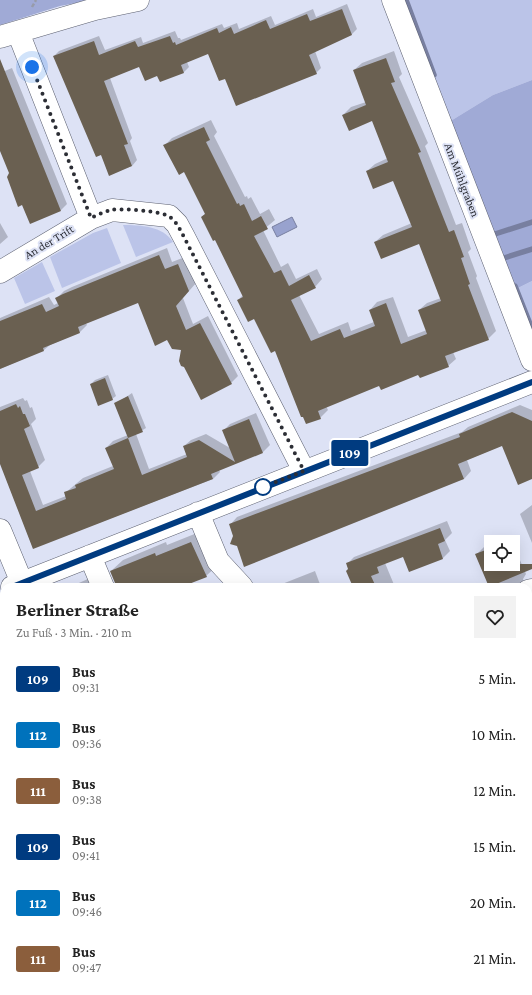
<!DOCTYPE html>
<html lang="de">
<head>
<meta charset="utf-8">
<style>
	body { margin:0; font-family:"Crimson Pro",serif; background:#f2f2f2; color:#222; height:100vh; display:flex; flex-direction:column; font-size:15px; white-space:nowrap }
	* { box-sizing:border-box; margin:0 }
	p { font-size:13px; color:#767676 }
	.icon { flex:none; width:22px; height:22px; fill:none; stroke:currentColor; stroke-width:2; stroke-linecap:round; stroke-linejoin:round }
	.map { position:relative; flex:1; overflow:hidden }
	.sheet { position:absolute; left:0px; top:583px; width:532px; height:412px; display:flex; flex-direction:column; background:#fff; border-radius:12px 12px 0 0; box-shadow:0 4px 16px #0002 }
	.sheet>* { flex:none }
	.badge { padding:0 8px; border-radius:3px; font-size:14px; line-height:26px }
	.buttons { position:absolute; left:484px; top:535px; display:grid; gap:8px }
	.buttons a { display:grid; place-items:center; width:36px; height:36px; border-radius:0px; background:#fff; box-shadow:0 4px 16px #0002; font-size:20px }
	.you { position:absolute; width:20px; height:20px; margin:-10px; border:3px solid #fff; border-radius:50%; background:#1a73e8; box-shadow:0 0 0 6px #1a73e833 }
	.map>.badge { position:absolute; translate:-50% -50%; box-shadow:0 0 0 2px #fff }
	.round { display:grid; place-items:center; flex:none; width:42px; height:42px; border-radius:0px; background:#f2f2f2 }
	.overview { display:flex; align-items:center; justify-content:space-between; height:68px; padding:0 16px }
	h1 { font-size:19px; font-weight:700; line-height:30px }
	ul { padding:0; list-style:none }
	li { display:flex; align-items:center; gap:12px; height:56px; padding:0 16px }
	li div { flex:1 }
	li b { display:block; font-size:15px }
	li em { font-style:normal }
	li .badge { min-width:44px; font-weight:700; text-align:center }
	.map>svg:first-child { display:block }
	.green { fill:#bbc4e8 }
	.forest { fill:#a0aad6 }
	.water { fill:#98a2ce; stroke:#787fa0 }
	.shadow { fill:#0003 }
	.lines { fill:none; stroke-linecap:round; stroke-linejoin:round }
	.stream { stroke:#787fa0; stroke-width:5.5 }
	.building { fill:#6a6051 }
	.minor-casing { stroke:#5d6171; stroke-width:23 }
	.path { stroke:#979ba9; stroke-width:2.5; stroke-dasharray:4 2; stroke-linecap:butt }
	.minor { stroke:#fff; stroke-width:22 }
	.line-casing { stroke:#fff; stroke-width:9 }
	.line { stroke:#003b80; stroke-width:6 }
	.walk { stroke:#2c2e35; stroke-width:4; stroke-dasharray:0 7.2 }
	.stop-dot { fill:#fff; stroke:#003b80; stroke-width:2 }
	.labels { text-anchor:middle; stroke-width:4; stroke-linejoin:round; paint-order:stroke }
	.street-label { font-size:12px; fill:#2c2e35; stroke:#dde2f5 }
</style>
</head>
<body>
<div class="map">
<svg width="532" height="995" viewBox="0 0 532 995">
	<rect width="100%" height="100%" fill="#dde2f5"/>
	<path class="green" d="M 403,0 L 532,0 L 532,80 L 493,95 L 449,122 Z
		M 123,225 C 140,225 163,226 173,242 L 136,257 Z
		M 107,228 L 121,263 L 62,288 L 50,257 L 93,233 Z
		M 42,262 L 55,291 L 25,304 L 14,278 Z
		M 532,281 L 532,336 L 514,290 Z
		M 532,676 L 532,723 L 528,724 L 528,678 Z
		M 4,808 L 4,928 L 0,925 L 0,810 Z
		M 82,991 L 337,991 L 337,995 L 87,995 Z"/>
	<path class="forest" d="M 0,0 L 92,0 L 60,6 L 0,25 Z
		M 532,80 L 532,281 L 514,290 L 449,122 L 493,95 Z
		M 0,651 L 4,661 L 4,808 L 0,810 Z
		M 0,925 L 4,928 L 4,991 L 82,991 L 87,995 L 0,995 Z
		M 337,991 L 396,991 L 397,995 L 337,995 Z"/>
	<path class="water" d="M 292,217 L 297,227 L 277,237 L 272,227 Z"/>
	<path class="shadow" d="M 347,4 L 357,29 L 352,34 L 315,51 L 321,68 L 316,73 L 226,77 L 208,53 L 187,62 L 189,67 L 184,72 L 161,81 L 158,74 L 140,66 L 110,78 L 132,138 L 130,141 L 137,160 L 132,166 L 109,174 L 101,154 L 54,56 L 59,51 L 99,36 L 105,50 L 141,37 L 143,43 L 175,31 L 178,38 L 180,38 L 181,40 L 222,24 L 224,28 L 237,23 L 239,29 L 271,16 L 275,25 L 313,9 L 316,17 Z
		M 394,51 L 402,74 L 399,77 L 428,143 L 425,146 L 441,186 L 456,225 L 462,223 L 471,249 L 468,252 L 477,276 L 476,278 L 496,331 L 488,339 L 453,352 L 456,359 L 448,366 L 380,384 L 326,406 L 328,410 L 320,418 L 254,318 L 238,300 L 244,294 L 215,239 L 202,217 L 206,213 L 184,171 L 165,145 L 172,138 L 211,120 L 217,132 L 214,136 L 245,197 L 247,196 L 248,199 L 251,197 L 260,214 L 269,209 L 275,220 L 263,230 L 281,267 L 288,263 L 296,279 L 317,269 L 322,279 L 315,287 L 299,295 L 319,334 L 348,322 L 351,331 L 374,322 L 370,310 L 377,302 L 393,297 L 408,337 L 427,330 L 419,310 L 427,303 L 441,298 L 420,242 L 375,242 L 383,235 L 412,223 L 394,179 L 367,171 L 375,164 L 388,158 L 373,120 L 343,115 L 351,107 L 366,102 L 354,70 L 362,63 Z
		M 12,68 L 67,204 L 61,210 L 23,203 L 0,149 L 0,73 Z
		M 0,223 L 8,237 L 0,244 Z
		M 167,248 L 172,262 L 185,257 L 196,283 L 183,298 L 193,324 L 208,316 L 238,376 L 231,383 L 168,339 L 138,302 L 86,323 L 87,325 L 80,332 L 50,345 L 44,350 L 0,369 L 0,318 L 49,297 L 54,305 L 58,303 L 57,298 L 64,291 L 72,287 Z
		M 108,375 L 116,396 L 112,399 L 91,384 L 95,380 Z
		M 132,393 L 146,428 L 136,434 L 149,469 L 187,454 L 184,446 L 191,440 L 206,434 L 230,448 L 223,431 L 230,424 L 256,413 L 270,445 L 263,452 L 219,470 L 220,472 L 213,479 L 33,548 L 0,462 L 0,407 L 23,398 L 25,401 L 27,400 L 30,408 L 32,407 L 36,419 L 31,424 L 45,460 L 38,467 L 30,471 L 43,505 L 66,496 L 65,493 L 83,478 L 113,466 L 106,448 L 113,441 L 128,435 L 116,404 Z
		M 520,405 L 532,410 L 532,478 L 503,445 L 467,460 L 471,471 L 464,479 L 234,536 L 230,525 L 237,517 L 462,432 L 468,427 Z
		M 532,505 L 532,543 L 520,514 Z
		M 447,521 L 452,533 L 445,540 L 450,551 L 443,558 L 403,555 L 385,563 L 395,587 L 354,587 L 347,564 L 354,557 Z
		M 202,531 L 218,565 L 206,576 L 182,587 L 120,587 L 111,571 L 123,560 L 166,542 L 167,545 Z
		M 510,536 L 512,542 L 495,542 Z
		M 491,544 L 491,564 L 513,564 L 513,544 L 526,574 L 523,579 L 524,587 L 490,587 L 476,555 L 484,547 Z
		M 315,571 L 321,587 L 279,587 L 282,584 Z
		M 90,578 L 93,587 L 70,587 Z
		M 528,593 L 532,594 L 532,646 L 528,648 Z
		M 532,733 L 532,780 L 528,782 L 528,734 Z
		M 532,813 L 532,958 L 528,947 L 528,814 Z
		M 452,991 L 506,991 L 502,995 L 452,995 Z"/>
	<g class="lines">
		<path class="stream" d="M 406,0 L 434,75
			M 495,234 L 532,222
			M 504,258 L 532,249
			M 515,286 L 532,329
			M 0,966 L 4,970
			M 25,991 L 29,995"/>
	</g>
	<path class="building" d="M 342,9 L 352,35 L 309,55 L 317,74 L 236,106 L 225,79 L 219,81 L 208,54 L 181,65 L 184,73 L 160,82 L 157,76 L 145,81 L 139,67 L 104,81 L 128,144 L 124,145 L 132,166 L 109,176 L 101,155 L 96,157 L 53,56 L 94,41 L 99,55 L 135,41 L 138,47 L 170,36 L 173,43 L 175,42 L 176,45 L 217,28 L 219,33 L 231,27 L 234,34 L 266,20 L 270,29 L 307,14 L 310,21 Z
		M 386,58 L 395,82 L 391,83 L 421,152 L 418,153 L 434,194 L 449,232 L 454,230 L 464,257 L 461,258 L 470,284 L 468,285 L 489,340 L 445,356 L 449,367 L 420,378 L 418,375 L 381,390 L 379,386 L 318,411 L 321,419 L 306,424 L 303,417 L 301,417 L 275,351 L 271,353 L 254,319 L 248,322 L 237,300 L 243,297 L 215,240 L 213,241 L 201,217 L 205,214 L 184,172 L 179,175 L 163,145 L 204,127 L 210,140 L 206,142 L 237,204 L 239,203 L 240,206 L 244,204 L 252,221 L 261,216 L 268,229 L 254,236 L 274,273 L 281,270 L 289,286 L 309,275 L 316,288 L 291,300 L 311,341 L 340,329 L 344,338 L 375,326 L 369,310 L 386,303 L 401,344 L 427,334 L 418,310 L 441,301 L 419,244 L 381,259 L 374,242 L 412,227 L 393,181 L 373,189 L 366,171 L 388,162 L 372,121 L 349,131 L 342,115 L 366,105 L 353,70 Z
		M 0,59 L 61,211 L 30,224 L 22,205 L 18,207 L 7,177 L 9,173 L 0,151 Z
		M 159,255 L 165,269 L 178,264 L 189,291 L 176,306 L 186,330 L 200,323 L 232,384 L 201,400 L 184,367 L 181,366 L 179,361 L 181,350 L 172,349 L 167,340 L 155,346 L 138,303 L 78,327 L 80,333 L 43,348 L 44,351 L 0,369 L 0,321 L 42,304 L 46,312 L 59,306 L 55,298 L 63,294 Z
		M 105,378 L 113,400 L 98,406 L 90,384 Z
		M 128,396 L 143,432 L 128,438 L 114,403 Z
		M 16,404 L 18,408 L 20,406 L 23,414 L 25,414 L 30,426 L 24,429 L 39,468 L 22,475 L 36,511 L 66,499 L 64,492 L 76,488 L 75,485 L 114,469 L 105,448 L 128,438 L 142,475 L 187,457 L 183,446 L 199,440 L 235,462 L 222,430 L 249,419 L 263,453 L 211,474 L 213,479 L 33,549 L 0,464 L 0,411 Z
		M 512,412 L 532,421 L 532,479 L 518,485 L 502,446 L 458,464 L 464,479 L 244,567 L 237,546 L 230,544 L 233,536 L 229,524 L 460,437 L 459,434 Z
		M 440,528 L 445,541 L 438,544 L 443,559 L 409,572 L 403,557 L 377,567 L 379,573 L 371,576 L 376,587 L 353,587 L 346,571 L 348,569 L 346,563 Z
		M 191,542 L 207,577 L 181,587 L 119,587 L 117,583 L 115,583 L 110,571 L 155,553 L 156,556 Z
		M 491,548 L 491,564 L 532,564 L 532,569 L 489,587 L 475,554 Z"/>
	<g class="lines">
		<g class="minor-casing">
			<path id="minor" d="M 393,0 L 532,360
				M 18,32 L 91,218
				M 0,37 L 95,9 L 138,0
				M 0,272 L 91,218 L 112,210 L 169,216 L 177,224 L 184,237 L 304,471
				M 198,513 L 218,561 L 242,587
				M 0,530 L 22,583
				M 90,556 L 103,587
				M 12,587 L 532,382
				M 528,591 L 532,590
				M 528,810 L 532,808
				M 520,991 L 521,995"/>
		</g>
		<path class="path" d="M 32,7 L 36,0
			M 528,699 L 532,699"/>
		<use href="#minor" class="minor"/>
	</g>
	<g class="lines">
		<g class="line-casing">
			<path id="line" d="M 12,587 L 532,382"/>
		</g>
		<use href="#line" class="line"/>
		<path class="walk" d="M 32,67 L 91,218 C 97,215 104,212 111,210 C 121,208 162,211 170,217 C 177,222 180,230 184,237 L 304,471 L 263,487"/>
	</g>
	<circle class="stop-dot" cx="263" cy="487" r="8"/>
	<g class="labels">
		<g class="street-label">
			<text transform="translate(462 180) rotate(69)" y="4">Am Mühlgraben</text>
			<text transform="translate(49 242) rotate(-31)" y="4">An der Trift</text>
		</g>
	</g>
</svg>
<div class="buttons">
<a><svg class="icon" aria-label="locate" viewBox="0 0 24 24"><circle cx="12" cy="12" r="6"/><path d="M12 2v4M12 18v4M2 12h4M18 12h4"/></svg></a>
</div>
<div class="you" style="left:32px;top:67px"></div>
<b class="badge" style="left:350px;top:453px;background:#003b80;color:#fff">109</b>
<section class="sheet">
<div class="overview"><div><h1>Berliner Straße</h1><p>Zu Fuß · 3 Min. · 210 m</p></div><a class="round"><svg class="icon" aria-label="heart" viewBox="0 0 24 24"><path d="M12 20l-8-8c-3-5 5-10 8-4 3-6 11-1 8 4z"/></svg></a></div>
<ul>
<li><span class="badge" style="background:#003b80;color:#fff">109</span><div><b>Bus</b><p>09:31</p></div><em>5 Min.</em></li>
<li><span class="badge" style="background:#0072bc;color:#fff">112</span><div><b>Bus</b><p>09:36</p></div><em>10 Min.</em></li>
<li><span class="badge" style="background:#8b5e3c;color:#fff">111</span><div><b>Bus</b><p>09:38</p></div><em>12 Min.</em></li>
<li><span class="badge" style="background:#003b80;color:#fff">109</span><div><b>Bus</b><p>09:41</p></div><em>15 Min.</em></li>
<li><span class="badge" style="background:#0072bc;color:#fff">112</span><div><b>Bus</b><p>09:46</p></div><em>20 Min.</em></li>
<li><span class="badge" style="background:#8b5e3c;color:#fff">111</span><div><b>Bus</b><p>09:47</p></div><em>21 Min.</em></li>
</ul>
</section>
</div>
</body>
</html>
